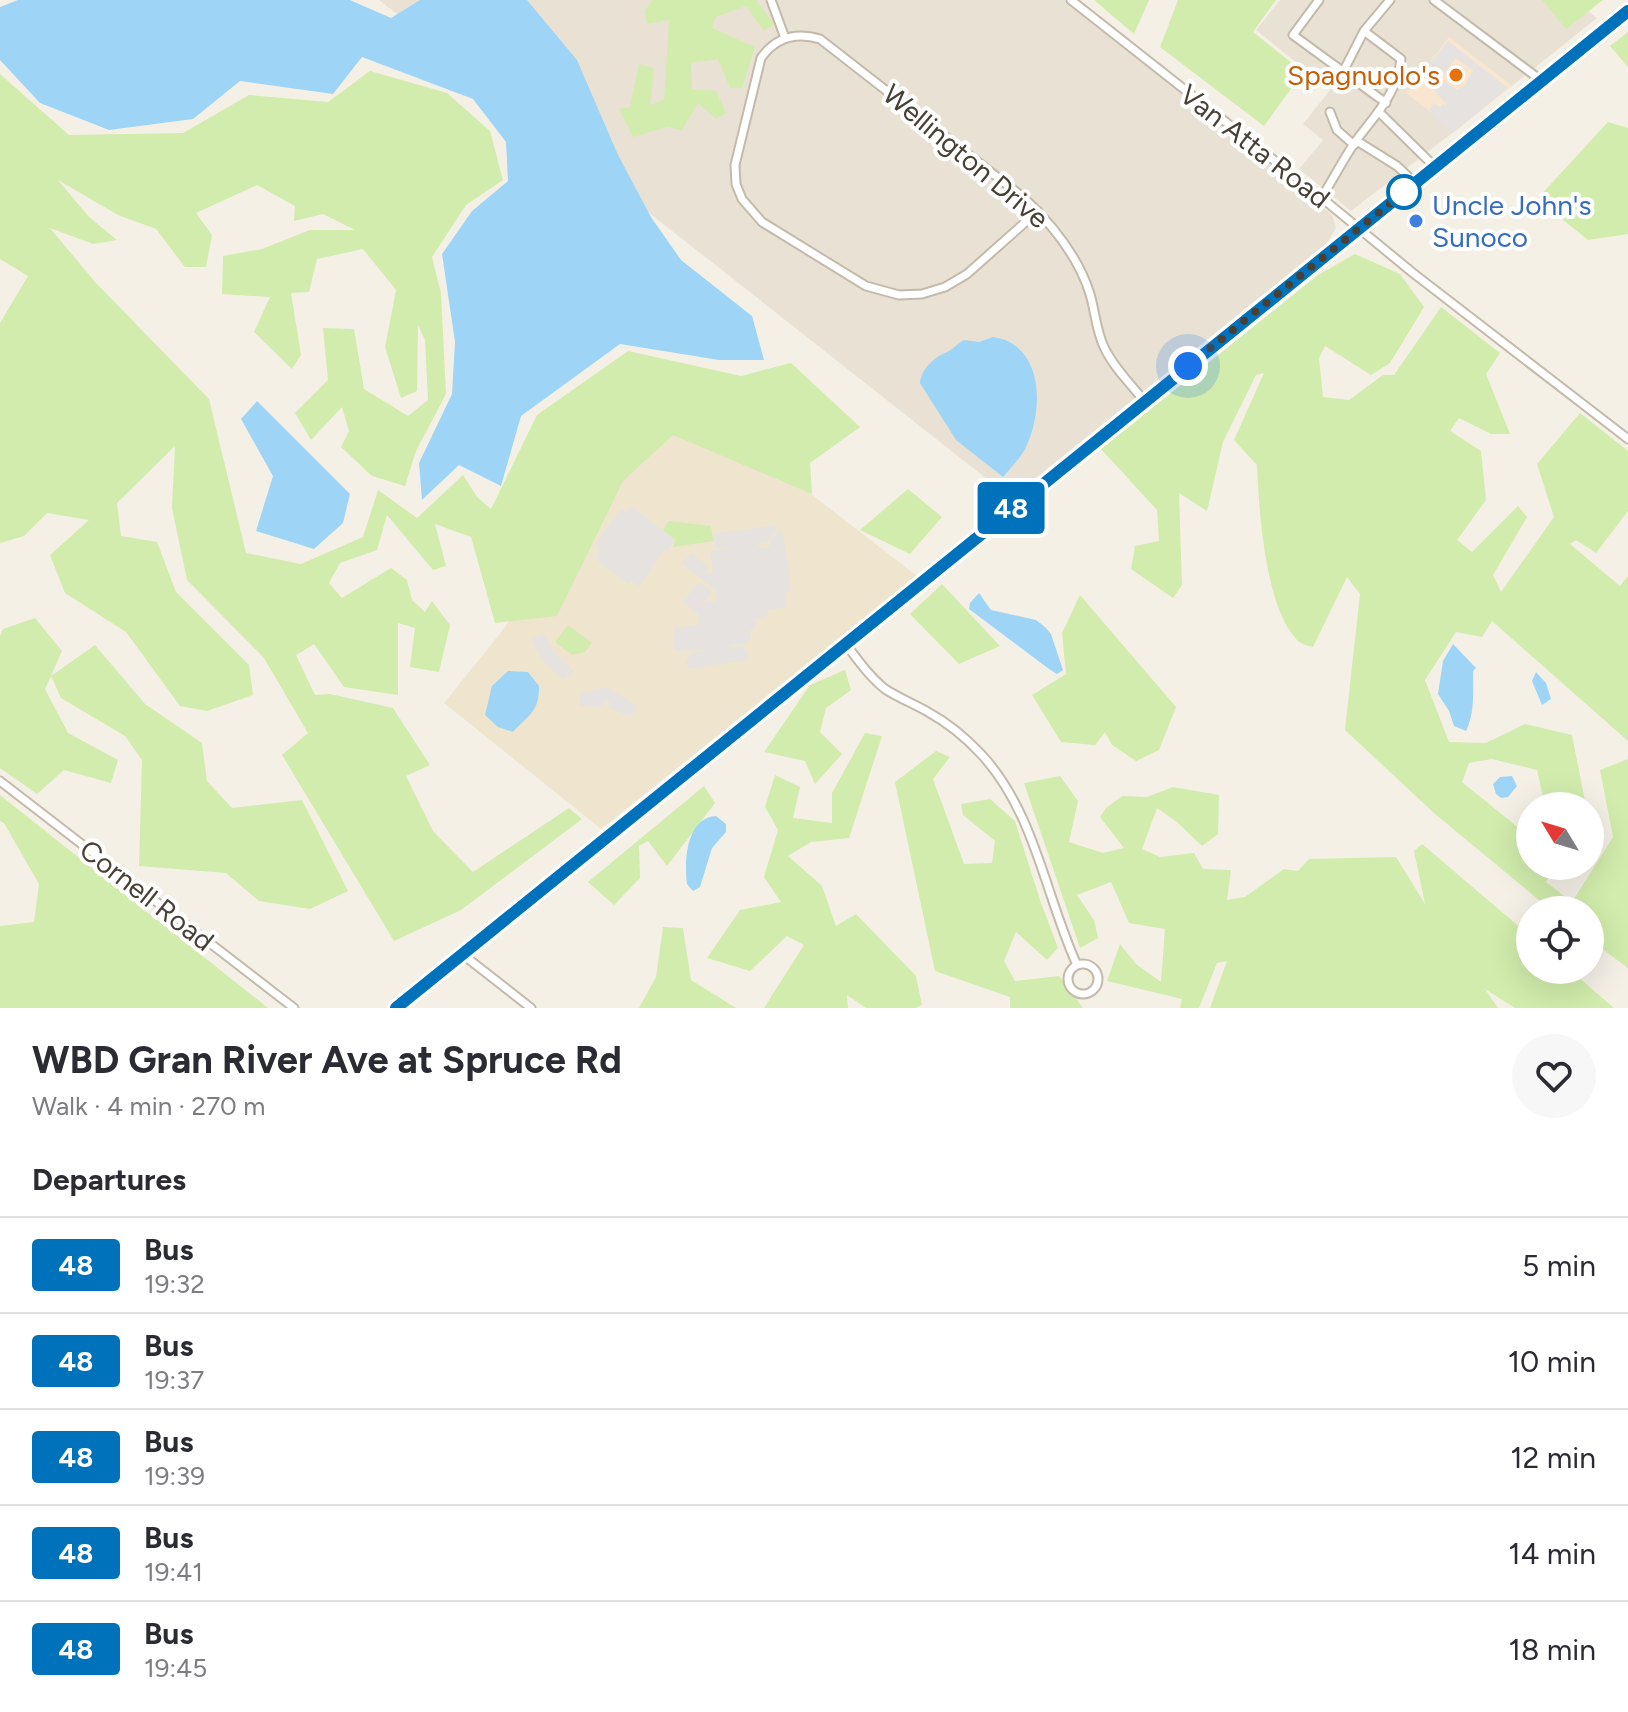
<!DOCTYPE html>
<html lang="en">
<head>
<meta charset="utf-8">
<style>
	body { margin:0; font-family:Figtree,sans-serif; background:#f7f7f7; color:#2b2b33; height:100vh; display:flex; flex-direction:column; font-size:30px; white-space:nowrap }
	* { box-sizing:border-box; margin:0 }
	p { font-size:26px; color:#7c7c81 }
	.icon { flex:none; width:44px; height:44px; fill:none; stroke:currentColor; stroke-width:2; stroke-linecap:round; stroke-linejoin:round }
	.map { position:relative; height:1008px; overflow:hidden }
	.drawer { display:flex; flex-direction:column; background:#fff; flex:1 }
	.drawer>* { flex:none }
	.badge { padding:0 16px; border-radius:6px; font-size:28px; line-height:52px }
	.needle { width:52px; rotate:308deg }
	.controls { position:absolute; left:1516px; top:792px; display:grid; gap:16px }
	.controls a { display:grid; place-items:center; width:88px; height:88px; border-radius:50%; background:#fff; box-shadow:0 8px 32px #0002; font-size:40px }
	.you { position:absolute; width:40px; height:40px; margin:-20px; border:6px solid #fff; border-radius:50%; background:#1a73e8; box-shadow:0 0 0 12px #1a73e833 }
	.map>.badge { position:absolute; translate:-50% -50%; box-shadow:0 0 0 4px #fff }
	h2 { padding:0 32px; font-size:30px; line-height:72px }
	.round { display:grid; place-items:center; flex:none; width:84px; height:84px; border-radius:42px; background:#f7f7f7 }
	.headline { display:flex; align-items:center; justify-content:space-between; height:136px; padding:0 32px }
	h1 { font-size:38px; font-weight:700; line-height:60px }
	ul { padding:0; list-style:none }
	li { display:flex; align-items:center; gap:24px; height:96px; padding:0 32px; border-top:2px solid #e1e1e2 }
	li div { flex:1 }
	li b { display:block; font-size:30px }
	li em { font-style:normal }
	li .badge { min-width:88px; font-weight:700; text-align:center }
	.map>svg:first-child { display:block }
	.residential { fill:#e9e2d4 }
	.commercial { fill:#f8e6d0 }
	.education { fill:#efe5cf }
	.green { fill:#d1ecac }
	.parking { fill:#e5e2df; fill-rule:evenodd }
	.water { fill:#9ed5f6 }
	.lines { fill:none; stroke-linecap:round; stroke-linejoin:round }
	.minor-casing { stroke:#c4baab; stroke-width:11 }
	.major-casing { stroke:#eebd5b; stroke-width:13 }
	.minor { stroke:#fff; stroke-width:7 }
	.major { stroke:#ffde95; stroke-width:9 }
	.line-casing { stroke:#fff; stroke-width:18 }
	.line { stroke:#0072bc; stroke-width:12 }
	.walk { stroke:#484035; stroke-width:8; stroke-dasharray:0 14.4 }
	.food-dot { fill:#e8710a; stroke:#fff; stroke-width:3 }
	.stop-dot { fill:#fff; stroke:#0072bc; stroke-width:4 }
	.shop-dot { fill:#3f7fe0; stroke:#fff; stroke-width:3 }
	.labels { text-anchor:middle; stroke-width:8; stroke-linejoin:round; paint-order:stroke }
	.food-label { font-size:28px; fill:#c56008; stroke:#fff; text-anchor:end }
	.street-label { font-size:28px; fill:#484035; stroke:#fff }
	.shop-label { font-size:28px; fill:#366cbe; stroke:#fff; text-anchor:start }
</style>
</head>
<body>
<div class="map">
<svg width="1628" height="1008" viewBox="0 0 1628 1008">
	<rect width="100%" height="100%" fill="#f5f0e6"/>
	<path class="residential" d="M 379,0 L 1064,0 L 1288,176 L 1332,215 L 1336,228 L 1327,243 L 1011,498 Z
		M 1280,0 L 1573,0 L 1597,18 L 1512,86 L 1449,38 L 1455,131 L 1351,211 L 1299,169 L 1323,140 L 1303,124 L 1330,90 L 1256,30 Z"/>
	<path class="commercial" d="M 1449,37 L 1512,86 L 1455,131 L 1406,93 Z"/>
	<path class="education" d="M 678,391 L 917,576 L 601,829 L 444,703 L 502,631 Z"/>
	<path class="green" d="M 652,0 L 756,0 L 774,24 L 764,31 L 746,6 L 716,17 L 712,28 L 755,47 L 742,88 L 730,88 L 718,59 L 691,63 L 692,89 L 716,91 L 726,113 L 716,119 L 698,103 L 682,130 L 667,127 L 633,137 L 619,109 L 630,107 L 639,64 L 654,68 L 650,105 L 664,100 L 669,20 L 647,24 L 645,11 Z
		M 1094,0 L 1149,0 L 1134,34 Z
		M 1178,0 L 1276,0 L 1253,32 L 1303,72 L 1264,126 L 1160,47 Z
		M 1542,0 L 1603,0 L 1566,29 Z
		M 1628,32 L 1628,67 L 1610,46 Z
		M 370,71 L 447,93 L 490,131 L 503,180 L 466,205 L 432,257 L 441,293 L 446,394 L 416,451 L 405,486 L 372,476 L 341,447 L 349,431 L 342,407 L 311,440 L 295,413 L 328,380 L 323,328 L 354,329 L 364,389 L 408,416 L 428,400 L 425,340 L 418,325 L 417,391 L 401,398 L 385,347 L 396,290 L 363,249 L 317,259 L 309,292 L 291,293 L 301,355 L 292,369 L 254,332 L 270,297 L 222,294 L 223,256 L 262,249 L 310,230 L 355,230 L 323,214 L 294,221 L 295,206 L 257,185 L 196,213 L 212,235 L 206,267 L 185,267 L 156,229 L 118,215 L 58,180 L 89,217 L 117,240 L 93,244 L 50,228 L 96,283 L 209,399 L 246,553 L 301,564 L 363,537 L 378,490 L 417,518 L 463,475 L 477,497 L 491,509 L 537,415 L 628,351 L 741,376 L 791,363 L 860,427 L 810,463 L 812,494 L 673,435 L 623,481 L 557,616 L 495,623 L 471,537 L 435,524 L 446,566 L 433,570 L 387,515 L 377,550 L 340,563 L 329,583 L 342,598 L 391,568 L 407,580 L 412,600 L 425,612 L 432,601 L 450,625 L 439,672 L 410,667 L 415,628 L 398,623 L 398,695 L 344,687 L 314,644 L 296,655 L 315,695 L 330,694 L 393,708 L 430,765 L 406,776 L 433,831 L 473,872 L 569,808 L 582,819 L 461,910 L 394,941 L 282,755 L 308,733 L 264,658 L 187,580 L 172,508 L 175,446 L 117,503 L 121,536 L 157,542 L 176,592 L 249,665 L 253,695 L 207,711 L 180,706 L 126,632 L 65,593 L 50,555 L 89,520 L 47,513 L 24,536 L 0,543 L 0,323 L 28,276 L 0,259 L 0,74 L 69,135 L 183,133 L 249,95 L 328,102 Z
		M 1608,122 L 1628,128 L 1628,234 L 1588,240 L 1537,199 Z
		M 1355,254 L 1400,274 L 1424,307 L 1390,363 L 1371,375 L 1325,346 L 1319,358 L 1323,397 L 1349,400 L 1383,375 L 1394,375 L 1441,307 L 1500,353 L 1486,374 L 1510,434 L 1491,434 L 1459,418 L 1450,431 L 1481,451 L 1486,500 L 1457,540 L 1472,552 L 1518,506 L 1527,517 L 1493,575 L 1501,592 L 1554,517 L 1537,464 L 1580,413 L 1628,451 L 1628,511 L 1596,553 L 1576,540 L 1570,544 L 1620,586 L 1628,576 L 1628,741 L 1492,621 L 1482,637 L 1456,632 L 1425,680 L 1449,742 L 1486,743 L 1525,724 L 1572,735 L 1586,806 L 1545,806 L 1537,770 L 1492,759 L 1469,763 L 1462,782 L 1520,829 L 1530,828 L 1530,866 L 1555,866 L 1546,882 L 1572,902 L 1613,837 L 1600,770 L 1628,759 L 1628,968 L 1590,940 L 1590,910 L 1551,910 L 1435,814 L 1345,730 L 1360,594 L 1347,577 L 1313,647 C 1308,646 1301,644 1297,640 C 1265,607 1259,511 1257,465 L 1234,440 L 1264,373 L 1256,375 L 1223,442 L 1207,511 L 1179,493 L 1182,585 L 1173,598 L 1131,569 L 1135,546 L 1159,541 L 1157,510 L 1101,449 L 1318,275 Z
		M 908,489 L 942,517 L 910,554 L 860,530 Z
		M 669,521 L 711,526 L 713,541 L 673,547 L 675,540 L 663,530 Z
		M 942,584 L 1000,646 L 959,664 L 910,614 Z
		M 1080,595 L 1176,707 L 1159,750 L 1136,761 L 1112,745 L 1105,732 L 1095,745 L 1061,742 L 1032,695 L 1066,674 L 1062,633 Z
		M 35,618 L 62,651 L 51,676 L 95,645 L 145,704 L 202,743 L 207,781 L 232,808 L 302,800 L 348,891 L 310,909 L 259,901 L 226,873 L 139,866 L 142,760 L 125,736 L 61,698 L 51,676 L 45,689 L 68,733 L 118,760 L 111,783 L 64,770 L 37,794 L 0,768 L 0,636 L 3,629 Z
		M 568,625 L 592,643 L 585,652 L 572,655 L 555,642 Z
		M 845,670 L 851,690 L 826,708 L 820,732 L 842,754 L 815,784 L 805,761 L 764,752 L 810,685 Z
		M 865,733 L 882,736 L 849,838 L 811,842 L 788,856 L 822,886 L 836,926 L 856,914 L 916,976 L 922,1005 L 915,1008 L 866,1008 L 847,995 L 848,1008 L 764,1008 L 804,945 L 787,936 L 750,971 L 707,958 L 740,910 L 781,902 L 764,877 L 778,830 L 765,807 L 775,775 L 800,787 L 793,818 L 832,823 L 832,793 Z
		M 936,751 L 950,757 L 933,779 L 964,864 L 992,863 L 995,841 L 963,815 L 961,804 L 990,799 L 1015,821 L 1040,900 L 1058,948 L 1047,960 L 1016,932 L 1004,961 L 1015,981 L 1059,976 L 1083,1008 L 1010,1008 L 1010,997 L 935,971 L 895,782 Z
		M 1060,776 L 1078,801 L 1069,842 L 1103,853 L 1124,848 L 1100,817 L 1106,808 L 1122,796 L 1147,797 L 1173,787 L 1219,795 L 1218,834 L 1202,846 L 1177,822 L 1157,808 L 1142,849 L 1160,857 L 1194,853 L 1203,869 L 1231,870 L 1227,900 L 1245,897 L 1284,869 L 1298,871 L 1309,859 L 1396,857 L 1425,904 L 1414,851 L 1422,844 L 1530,936 L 1530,970 L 1570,970 L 1614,1008 L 1515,1008 L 1485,989 L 1498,1008 L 1210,1008 L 1227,961 L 1217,963 L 1199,1008 L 1180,1008 L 1182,999 L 1107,981 L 1120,944 L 1136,964 L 1161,982 L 1165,929 L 1129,923 L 1111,882 L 1077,895 L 1094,920 L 1098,938 L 1080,948 L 1024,783 Z
		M 704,786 L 715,803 L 667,866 L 648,841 L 639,846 L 640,878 L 614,905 L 588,882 Z
		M 0,795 L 268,1008 L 0,1008 L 0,926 L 34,922 L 39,884 L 4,823 L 0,821 Z
		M 663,927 L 683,928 L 691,980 L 736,1008 L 639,1008 L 656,977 Z"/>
	<path class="parking" d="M 1448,41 L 1508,88 L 1453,133 L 1429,110 L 1434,103 L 1439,107 L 1443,104 L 1447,105 L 1427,82 L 1436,71 L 1428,65 ZM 1456,58 L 1473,70 L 1465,85 L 1457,90 L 1440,78 Z
		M 632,506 L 675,540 L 668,551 L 664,550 L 639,586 L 632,581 L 628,584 L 597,561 L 599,548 L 595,544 L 621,509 L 626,513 Z
		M 776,525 L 776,530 L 769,541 L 758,544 L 760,548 L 770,547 L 770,542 L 778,531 L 783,531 L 791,591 L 785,593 L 786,608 L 768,609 L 767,616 L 755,619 L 755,628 L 749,630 L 751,639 L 743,644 L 730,645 L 731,647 L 743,646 L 748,653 L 747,660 L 688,669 L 686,663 L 691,653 L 707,650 L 674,651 L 674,628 L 699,625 L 698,614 L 683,602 L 698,582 L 712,591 L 704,603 L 717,601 L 716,590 L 681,563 L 691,553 L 709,567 L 706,573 L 711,574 L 713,572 L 710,551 L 731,548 L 717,548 L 713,540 L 713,534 Z
		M 544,634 L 553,650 L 570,667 L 567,672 L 572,669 L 574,671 L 563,680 L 542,660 L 533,644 L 532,638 Z
		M 607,687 L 637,706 L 634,712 L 628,716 L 608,707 L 611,702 L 607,700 L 601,707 L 579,706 L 581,693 Z"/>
	<path class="water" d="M 18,0 L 350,0 L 391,18 L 420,0 L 527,0 L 577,60 L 618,155 L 651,217 L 681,260 L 752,316 L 764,360 L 719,360 L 620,344 L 521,416 L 501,486 L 459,465 L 422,500 L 419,463 L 452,394 L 455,342 L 442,254 L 472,211 L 508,181 L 506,142 L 473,99 L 362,57 L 333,94 L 240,81 L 193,119 L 109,130 L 40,103 L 0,60 L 0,7 Z
		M 993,337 C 1044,344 1044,410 1026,447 C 1021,458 1010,468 1003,477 L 956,440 L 920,383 C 922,367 935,357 949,351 C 953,349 958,343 964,340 L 979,342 Z
		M 257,401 L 350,494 L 343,523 L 314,549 L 256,531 L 273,476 L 241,419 Z
		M 979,593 L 991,610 L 1036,620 L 1045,627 L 1051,634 L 1063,670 L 1057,674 L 1049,669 L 969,609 L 970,603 Z
		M 1453,644 L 1476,668 L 1473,671 C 1473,691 1475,713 1466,731 L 1454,726 L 1449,711 L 1438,694 L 1443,661 Z
		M 508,671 L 528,672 L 539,686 C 539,713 529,714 513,732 L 498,727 L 485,715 L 492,686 Z
		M 1536,672 L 1546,683 L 1551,699 L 1542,705 L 1532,681 Z
		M 1512,776 L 1517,786 L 1508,797 L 1501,798 L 1496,794 L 1493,784 L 1500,777 Z
		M 716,816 L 726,824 L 726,832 L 712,848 L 700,887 L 693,891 L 687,884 C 684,861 686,818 716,816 Z"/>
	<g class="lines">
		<g class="minor-casing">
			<path id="minor" d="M 771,0 L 785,38
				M 1071,0 L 1317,194 L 1413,273 L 1628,439
				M 1319,0 L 1293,35 L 1386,103
				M 1434,0 L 1542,81
				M 1344,70 L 1364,31 L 1390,0
				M 1330,112 L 1337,130 L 1354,145
				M 1380,113 L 1435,167
				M 1357,141 L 1397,166 L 1415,183
				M 1322,197 C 1333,179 1343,160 1355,142 C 1375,115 1397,95 1401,59 L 1364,31
				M 1038,211 L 967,274 L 945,287 L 922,294 L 899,295 L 866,286 L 762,222 L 742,199 L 736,184 L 735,165 L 761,58 C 776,37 796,32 820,39 L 1024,198 C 1053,225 1078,256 1090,294 C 1095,311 1096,330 1104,347 C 1113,367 1131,384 1144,401
				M 845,643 C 857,659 869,676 885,689 C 899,698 914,704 928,712 C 948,723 966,738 981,754 C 1035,812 1045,895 1077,965
				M 0,781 L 294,1008
				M 462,954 L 531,1008
				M1068 979a15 15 0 1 1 30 0a15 15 0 1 1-30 0Z"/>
		</g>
		<g class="major-casing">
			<path id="major" d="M 396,1008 L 1628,11"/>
		</g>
		<use href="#minor" class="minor"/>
		<use href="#major" class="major"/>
	</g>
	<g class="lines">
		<g class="line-casing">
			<path id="line" d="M 396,1008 L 1628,11"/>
		</g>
		<use href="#line" class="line"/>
		<path class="walk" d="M 1188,366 L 1408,189 L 1404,192"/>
	</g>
	<circle class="food-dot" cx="1456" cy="75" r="8"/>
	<circle class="stop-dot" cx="1404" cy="192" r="16"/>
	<circle class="shop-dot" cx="1416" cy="221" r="8"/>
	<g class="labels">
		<g class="food-label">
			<text x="1440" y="85">Spagnuolo's</text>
		</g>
		<g class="street-label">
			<text transform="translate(1255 146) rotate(38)" y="10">Van Atta Road</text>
			<text transform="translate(966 156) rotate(40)" y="10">Wellington Drive</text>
			<text transform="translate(147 895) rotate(38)" y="10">Cornell Road</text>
		</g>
		<g class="shop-label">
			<text x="1432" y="215">Uncle John's<tspan x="1432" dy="32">Sunoco</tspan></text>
		</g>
	</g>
</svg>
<div class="controls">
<a><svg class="needle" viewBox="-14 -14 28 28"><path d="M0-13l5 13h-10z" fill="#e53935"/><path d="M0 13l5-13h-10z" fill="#7c7c81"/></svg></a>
<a><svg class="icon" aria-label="locate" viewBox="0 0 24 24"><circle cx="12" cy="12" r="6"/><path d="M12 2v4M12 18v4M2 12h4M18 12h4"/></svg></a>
</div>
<div class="you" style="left:1188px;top:366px"></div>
<b class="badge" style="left:1011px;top:508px;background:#0072bc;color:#fff">48</b>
</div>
<section class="drawer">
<div class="headline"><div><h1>WBD Gran River Ave at Spruce Rd</h1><p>Walk · 4 min · 270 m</p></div><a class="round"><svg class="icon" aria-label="heart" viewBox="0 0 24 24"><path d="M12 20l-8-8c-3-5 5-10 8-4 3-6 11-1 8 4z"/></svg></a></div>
<h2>Departures</h2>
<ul>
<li><span class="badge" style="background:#0072bc;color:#fff">48</span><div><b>Bus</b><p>19:32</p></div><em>5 min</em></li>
<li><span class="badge" style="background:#0072bc;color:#fff">48</span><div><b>Bus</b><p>19:37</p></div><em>10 min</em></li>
<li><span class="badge" style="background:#0072bc;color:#fff">48</span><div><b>Bus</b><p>19:39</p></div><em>12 min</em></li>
<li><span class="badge" style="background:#0072bc;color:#fff">48</span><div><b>Bus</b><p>19:41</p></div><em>14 min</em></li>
<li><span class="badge" style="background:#0072bc;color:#fff">48</span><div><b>Bus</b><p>19:45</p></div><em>18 min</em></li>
</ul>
</section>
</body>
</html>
